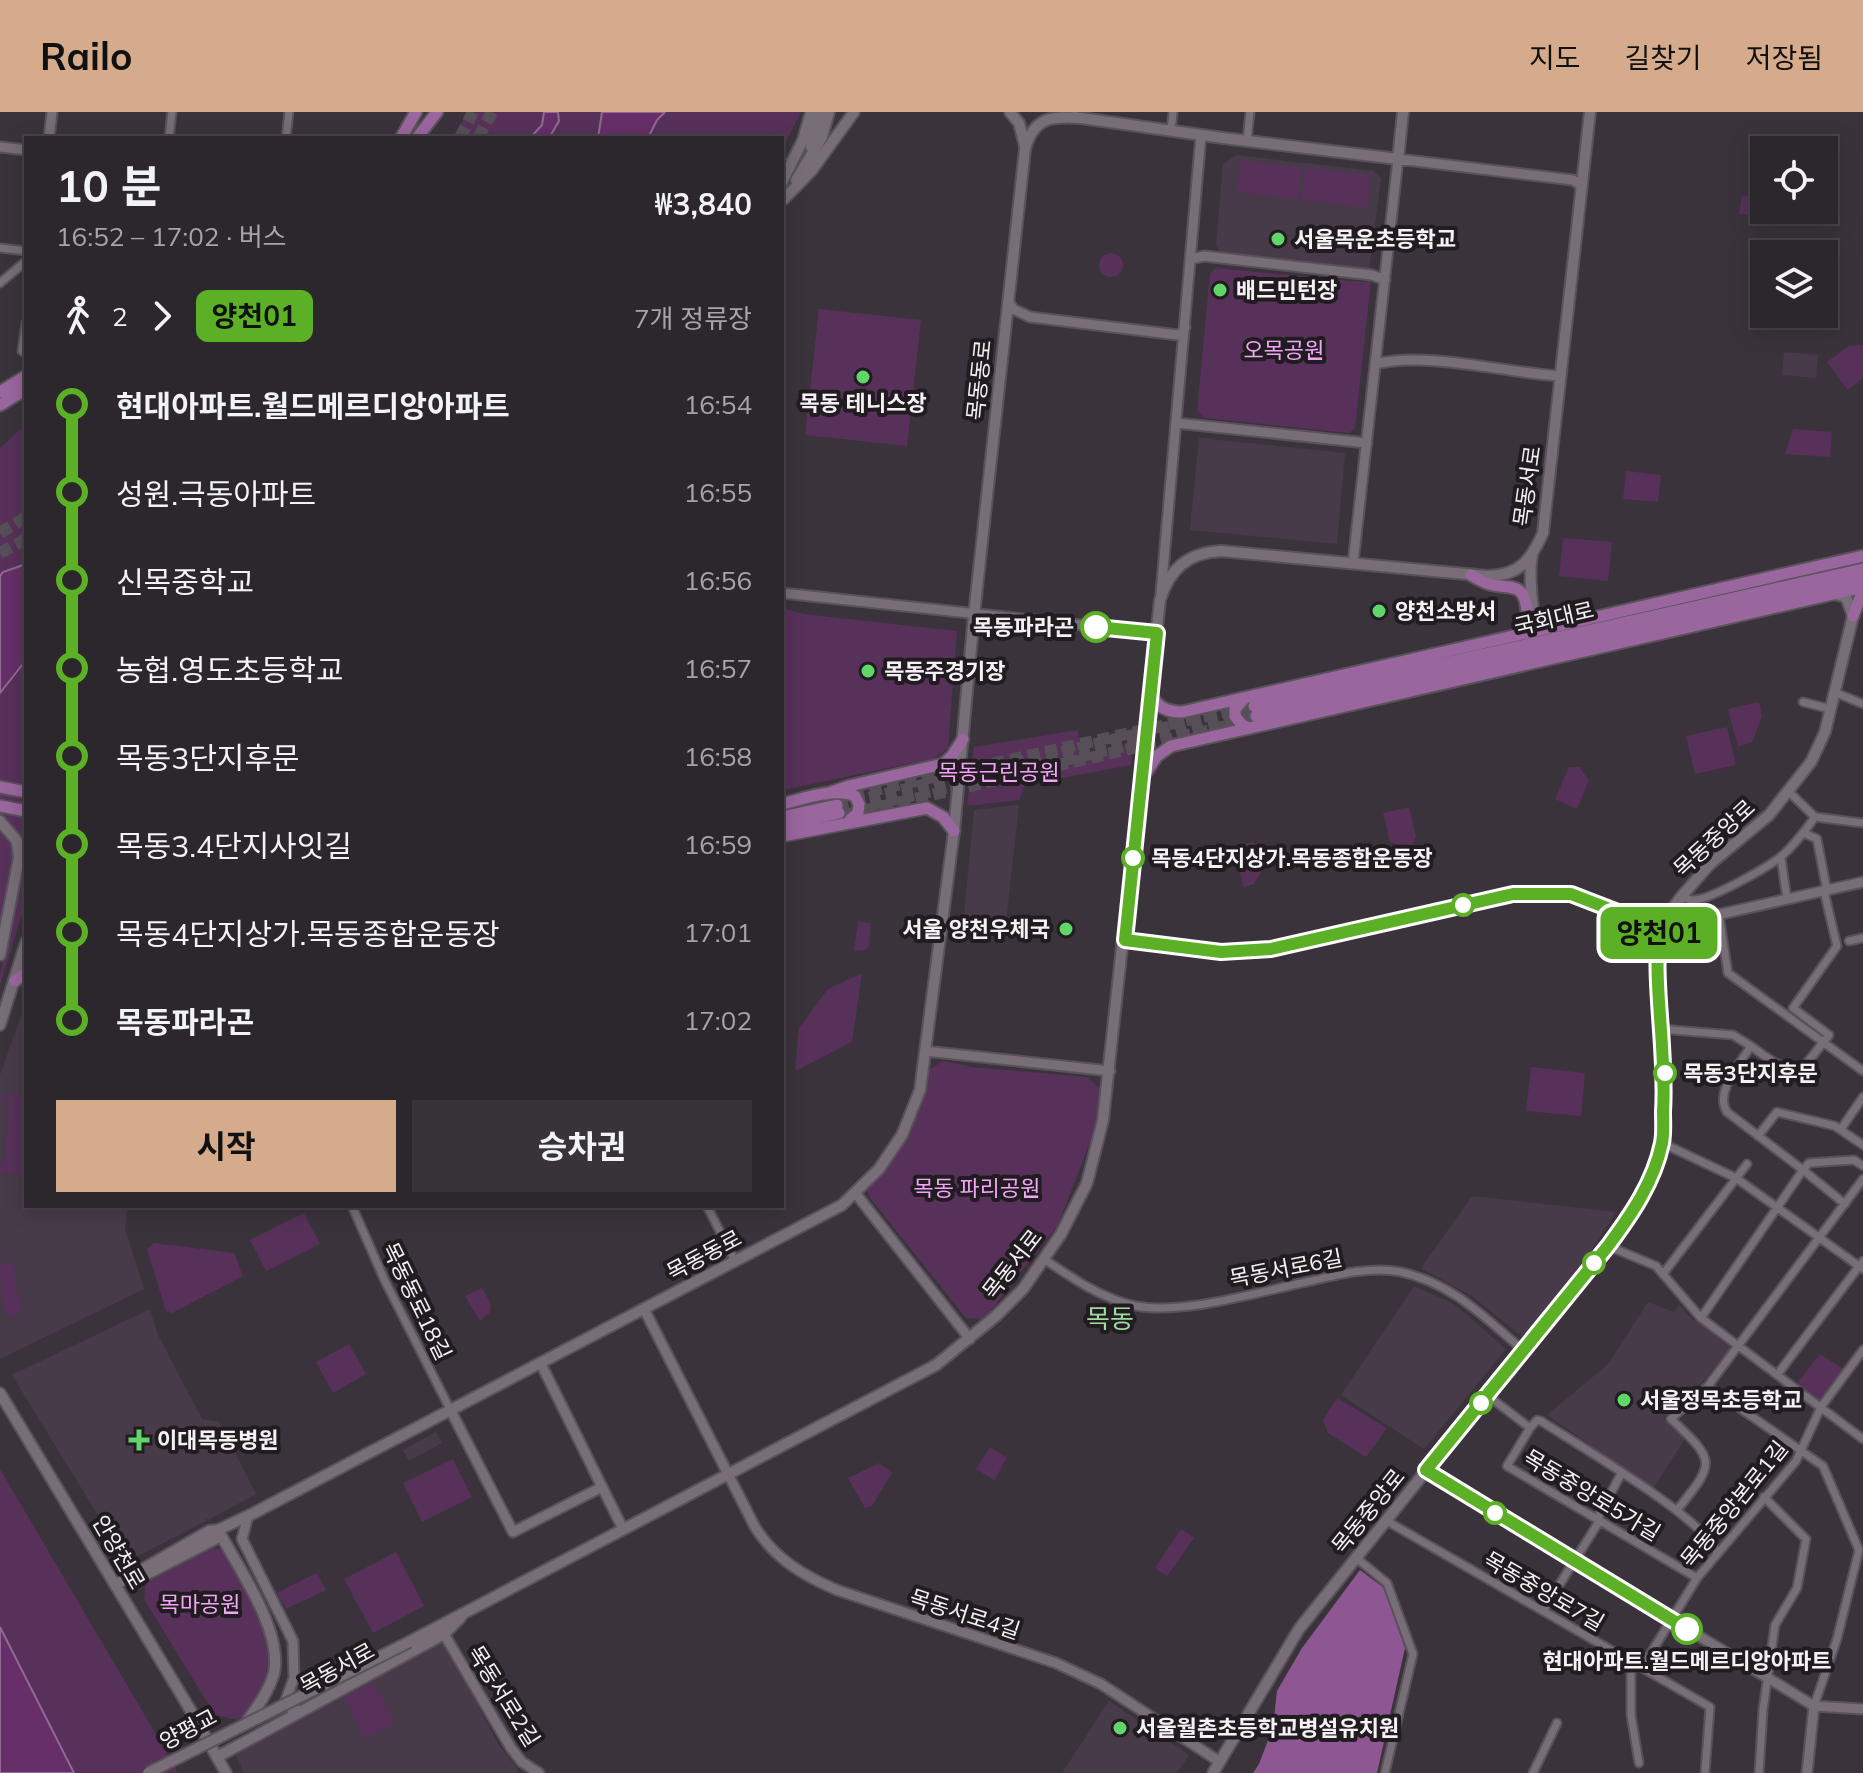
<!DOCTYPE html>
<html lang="ko">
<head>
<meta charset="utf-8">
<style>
	body { margin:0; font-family:Mulish,"Noto Sans KR",sans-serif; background:#383239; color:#f1f3f6; height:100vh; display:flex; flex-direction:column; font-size:30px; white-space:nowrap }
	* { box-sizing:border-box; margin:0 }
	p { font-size:26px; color:#a6a5aa }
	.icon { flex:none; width:44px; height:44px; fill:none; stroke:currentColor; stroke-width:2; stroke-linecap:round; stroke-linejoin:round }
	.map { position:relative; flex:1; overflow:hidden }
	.details { position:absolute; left:24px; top:24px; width:760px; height:1072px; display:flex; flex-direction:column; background:#2c262d; border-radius:0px; box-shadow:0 4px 20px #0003,0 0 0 2px #484349 }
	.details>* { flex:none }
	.badge { padding:0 16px; border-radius:12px; font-size:28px; line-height:52px }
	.tools { position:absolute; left:1750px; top:24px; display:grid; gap:16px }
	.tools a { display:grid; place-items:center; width:88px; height:88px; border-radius:0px; background:#2c262d; box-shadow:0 4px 20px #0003,0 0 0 2px #484349; font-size:40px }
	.map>.badge { position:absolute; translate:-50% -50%; box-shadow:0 0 0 4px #fff }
	.legs { display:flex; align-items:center; gap:12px; height:88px; padding:0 32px; font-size:26px }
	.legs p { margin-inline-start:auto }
	.overview { display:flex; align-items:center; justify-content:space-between; height:136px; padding:0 32px }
	h1 { font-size:44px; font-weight:700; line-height:60px }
	.primary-button { display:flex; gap:16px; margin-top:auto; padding:16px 32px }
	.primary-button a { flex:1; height:92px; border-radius:0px; background:#d6ab8b; color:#111; font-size:32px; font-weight:700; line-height:92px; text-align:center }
	.primary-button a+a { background:#383239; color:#f1f3f6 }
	ul { padding:0 32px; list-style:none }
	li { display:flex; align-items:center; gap:28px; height:88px; font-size:30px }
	li i { display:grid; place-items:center; width:12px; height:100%; margin:0 10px; background:currentColor }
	li i::after { content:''; width:20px; height:20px; margin:-10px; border:6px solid; border-radius:50%; background:#2c262d }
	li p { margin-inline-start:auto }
	li:first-child i { background:linear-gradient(#0000 50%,currentColor 0) }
	li:last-child i { background:linear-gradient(currentColor 50%,#0000 0) }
	header { display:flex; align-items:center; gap:48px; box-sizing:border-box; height:112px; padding:0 40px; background:#d6ab8b; color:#111 }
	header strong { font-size:38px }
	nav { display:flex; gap:44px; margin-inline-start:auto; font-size:28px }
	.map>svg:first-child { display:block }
	.built { fill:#483b49 }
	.green { fill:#573159 }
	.forest { fill:#8e5692 }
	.water { fill:#662f69; stroke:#916993; stroke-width:2 }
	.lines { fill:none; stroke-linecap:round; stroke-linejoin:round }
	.primary-tunnel { stroke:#574f58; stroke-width:11; stroke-dasharray:11 5.5; stroke-linecap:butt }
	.trunk-tunnel { stroke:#574f58; stroke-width:12; stroke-dasharray:12 6; stroke-linecap:butt }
	.minor-casing { stroke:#59525a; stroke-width:11 }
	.tertiary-casing { stroke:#59525a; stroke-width:13 }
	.secondary-casing { stroke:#59525a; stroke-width:14 }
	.primary-casing { stroke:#59525a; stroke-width:15 }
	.minor { stroke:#776e77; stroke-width:7 }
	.tertiary { stroke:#776e77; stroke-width:9 }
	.secondary { stroke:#776e77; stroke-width:10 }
	.primary { stroke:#9a669e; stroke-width:11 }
	.secondary-bridge-casing { stroke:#59525a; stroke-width:14; stroke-linecap:butt }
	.secondary-bridge { stroke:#776e77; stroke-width:10 }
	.line-1-casing { stroke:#fff; stroke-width:18 }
	.line-1 { stroke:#5bb025; stroke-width:12 }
	.poi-dot { fill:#61d46a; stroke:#201c20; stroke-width:3 }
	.stop-1-dot { fill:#fff; stroke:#5bb025; stroke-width:4 }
	.labels { text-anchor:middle; stroke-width:8; stroke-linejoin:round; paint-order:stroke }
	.poi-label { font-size:22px; font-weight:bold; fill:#f6f0f6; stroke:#201c20; text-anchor:start }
	.park-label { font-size:22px; fill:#f3a4f8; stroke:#201c20 }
	.street-label { font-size:22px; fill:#f6f0f6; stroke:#201c20 }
	.stop-label { font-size:22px; font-weight:bold; fill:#f6f0f6; stroke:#201c20; text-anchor:start }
	.quarter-label { font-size:26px; fill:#9fdaa0; stroke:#201c20 }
</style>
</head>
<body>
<header>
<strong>Railo</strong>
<nav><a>지도</a><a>길찾기</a><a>저장됨</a></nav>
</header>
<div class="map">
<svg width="1863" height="1661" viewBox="0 0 1863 1661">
	<rect width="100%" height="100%" fill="#3b333c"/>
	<path class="built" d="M 1237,43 L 1373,59 L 1381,66 L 1369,158 L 1221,141 L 1216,133 L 1223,52 Z
		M 1784,240 L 1818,243 L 1816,266 L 1782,263 Z
		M 1199,326 L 1345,341 L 1337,432 L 1190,418 Z
		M 1019,693 L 1005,818 L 963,813 L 974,698 Z
		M 26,889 L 26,1094 L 128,1094 L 125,1117 L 144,1177 L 0,1247 L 0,963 Z
		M 1472,1084 L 1616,1100 L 1591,1139 L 1525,1227 L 1472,1184 L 1421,1156 Z
		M 1414,1174 L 1454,1192 L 1506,1237 L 1424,1337 L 1341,1283 Z
		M 1648,1190 L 1674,1200 L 1679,1192 L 1689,1204 L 1731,1236 L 1699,1274 L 1663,1306 L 1685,1327 L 1653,1376 L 1547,1303 L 1608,1252 Z
		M 150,1197 L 157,1221 L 202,1307 L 219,1310 L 256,1382 L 208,1408 L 205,1406 L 206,1409 L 134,1446 L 123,1444 L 12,1263 Z
		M 436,1320 L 442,1331 L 409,1349 L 403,1338 Z
		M 435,1529 L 446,1532 L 498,1632 L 517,1656 L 518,1661 L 244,1661 L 235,1641 L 238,1631 Z
		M 1109,1589 L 1189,1643 L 1177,1661 L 1062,1661 Z"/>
	<path class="green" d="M 468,0 L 801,0 L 782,37 L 782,26 L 452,26 Z
		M 1240,48 L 1302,56 L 1298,88 L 1236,80 Z
		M 1305,55 L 1371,63 L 1368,96 L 1301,88 Z
		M 1742,83 L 1764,86 L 1766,105 L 1739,102 Z
		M1099 153a12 12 0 1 1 24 0a12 12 0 1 1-24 0Z
		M 1215,156 L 1363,170 L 1371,169 L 1355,316 L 1349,321 L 1205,306 L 1197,299 L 1210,162 Z
		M 819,197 L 921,208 L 907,334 L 805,323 Z
		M 1863,233 L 1863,266 L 1848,278 L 1827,250 L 1849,234 Z
		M 26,312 L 26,730 L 0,819 L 0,336 Z
		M 1793,317 L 1832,320 L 1830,345 L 1785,342 Z
		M 1626,359 L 1661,363 L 1658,390 L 1623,387 Z
		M 1563,426 L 1612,430 L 1608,469 L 1559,464 Z
		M 782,496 L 804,502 L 957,519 L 948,636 L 933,647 L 782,678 Z
		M 1759,590 L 1762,604 L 1752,630 L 1738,635 L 1728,597 Z
		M 1727,615 L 1736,653 L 1695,662 L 1686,624 Z
		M 1078,618 L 1080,635 L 1095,647 L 1107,644 L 1122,633 L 1133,634 L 1131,653 L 1025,673 L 1019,688 L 967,694 L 974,635 Z
		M 1569,655 L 1579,655 L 1589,668 L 1577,697 L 1555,687 Z
		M 1409,695 L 1416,724 L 1409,738 L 1390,730 L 1383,701 Z
		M 1254,730 L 1261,760 L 1254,772 L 1243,775 L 1234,734 Z
		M 26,747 L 26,790 L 0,873 L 0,863 Z
		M 858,809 L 871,811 L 869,835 L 865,838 L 854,839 Z
		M 862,861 L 852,930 L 795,959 L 799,916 L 828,877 Z
		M 943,949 L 972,955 L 1087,965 L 1100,977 L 1095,1017 L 1058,1113 L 984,1207 L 966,1206 L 870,1086 L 867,1076 C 904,1035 919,1013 930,957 Z
		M 1531,955 L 1585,961 L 1581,1004 L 1526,999 Z
		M 11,981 L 26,982 L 26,1063 L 0,1061 L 0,1051 L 4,1053 L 10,986 L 4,989 L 0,996 L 0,986 Z
		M 304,1101 L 320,1132 L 266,1159 L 250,1128 Z
		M 153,1131 L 234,1141 L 243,1164 L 172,1201 L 166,1199 L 147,1137 L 152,1134 Z
		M 0,1150 L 13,1152 L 17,1180 L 23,1198 L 9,1206 C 0,1191 0,1169 0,1150 Z
		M 482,1176 L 491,1192 L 490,1200 L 480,1209 L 465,1184 Z
		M 349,1232 L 366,1262 L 333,1281 L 316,1250 Z
		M 1820,1242 L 1843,1257 L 1817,1291 L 1795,1274 Z
		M 1337,1286 L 1387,1316 L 1366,1345 L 1328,1321 L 1323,1308 Z
		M 990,1335 L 1007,1346 L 994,1368 L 976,1357 Z
		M 453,1347 L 472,1385 L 422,1410 L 403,1371 Z
		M 879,1351 L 892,1361 L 872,1394 L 865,1396 L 848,1366 Z
		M 0,1357 L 157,1624 L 178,1661 L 0,1661 Z
		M 1181,1417 L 1194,1426 L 1167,1464 L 1155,1456 Z
		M 207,1434 L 221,1437 C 244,1480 286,1529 262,1580 C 257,1591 246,1599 238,1608 L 215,1603 L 144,1487 L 146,1471 L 152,1463 Z
		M 396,1440 L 424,1494 L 373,1521 L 344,1467 Z
		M 317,1461 L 326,1478 L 286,1497 L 277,1481 Z
		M 373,1570 L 395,1611 L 365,1627 L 343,1586 Z"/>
	<path class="forest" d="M 1360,1458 L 1384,1476 L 1405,1536 L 1377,1661 L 1253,1661 L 1259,1652 L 1273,1615 L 1277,1579 L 1302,1536 Z"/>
	<path class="water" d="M 544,0 L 558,0 L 559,9 L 549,26 L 530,26 L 542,13 Z
		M 602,0 L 665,0 L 657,8 L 648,26 L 598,26 Z
		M 26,452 L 26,548 L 0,581 L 0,464 L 3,460 Z
		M 0,1515 L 74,1661 L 0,1661 Z"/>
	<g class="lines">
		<path class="primary-tunnel" d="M 837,693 L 1254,594
			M 839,701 L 1256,604"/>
		<path class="trunk-tunnel" d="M 460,26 L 473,0
			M 478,26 L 492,0
			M 0,421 L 26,405
			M 0,441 L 26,427
			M 782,699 L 1264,591
			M 828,707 L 1266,605"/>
		<g class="minor-casing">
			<path id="minor" d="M 1171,19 L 1173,0
				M 169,26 L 172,0
				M 286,26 L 289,0
				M 1247,29 L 1250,0
				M 0,136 L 26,139
				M 0,171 L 26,149
				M 26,211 L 22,239 L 26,241
				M 1834,580 L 1863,592
				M 1803,590 L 1830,597
				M 1788,679 L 1815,705 L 1863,711
				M 1804,721 L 1817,727 L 1827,779
				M 1781,746 L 1787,787
				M 1681,785 C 1686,787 1688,788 1693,788 C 1710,788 1769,755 1783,743 C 1795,732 1805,719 1815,705
				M 1719,803 L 1728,861 L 1863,959
				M 1849,829 L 1863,826
				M 1661,917 L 1733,923 L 1751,934 C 1740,952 1714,980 1727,1000 L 1803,1058 L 1701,1206
				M 1751,934 C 1768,946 1781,959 1803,956 L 1829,923 L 1793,896 L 1837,834 L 1824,779
				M 1841,1017 L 1863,985
				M 1758,1024 L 1777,1000 L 1835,1014 L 1863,1033
				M 1662,1031 L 1736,1066 L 1863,1157
				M 1845,1092 L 1803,1058 L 1809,1051 L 1854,1048 L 1863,1054
				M 352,1094 L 385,1169 L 451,1299
				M 707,1094 L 735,1149
				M 1608,1134 L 1656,1154 L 1701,1206 L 1863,1327
				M 1044,1147 C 1072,1166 1102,1187 1136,1194 C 1184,1203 1262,1179 1311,1169 C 1340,1162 1372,1154 1401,1160 C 1452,1171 1485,1206 1523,1238
				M 1663,1162 L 1747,1052
				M 1777,1263 L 1863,1149
				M 1708,1274 L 1823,1354 L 1859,1438 L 1837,1527 L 1814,1594
				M 1487,1283 L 1530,1316 L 1537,1308 L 1541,1309 C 1576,1332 1706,1407 1717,1441
				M 1530,1316 L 1507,1354 L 1697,1466
				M 1677,1398 C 1716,1350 1716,1349 1671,1307 L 1708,1274 L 1863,1067
				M 1597,1407 L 1621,1362
				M 1385,1408 L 1710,1595 L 1705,1661
				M 1355,1445 L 1387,1471 L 1413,1542 L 1385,1661
				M 1543,1499 L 1600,1408
				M 1639,1651 L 1631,1603 L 1631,1559 L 1646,1549 L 1697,1466 L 1796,1349 L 1821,1295 L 1863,1238
				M 1533,1661 L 1557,1611
				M 1759,1661 L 1763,1598 L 1775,1513 L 1797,1476 L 1806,1427 L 1764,1385"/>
		</g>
		<g class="tertiary-casing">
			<path id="tertiary" d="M 49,26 L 52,0
				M 0,35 L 26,38
				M 1191,147 L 1204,144 L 1372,163 L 1385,168
				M 1008,189 L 1013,197 L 1030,205 L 1178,223 L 1183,220 L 1185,215
				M 1375,252 C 1428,239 1505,261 1561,264
				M 1176,311 L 1367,331
				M 1353,451 L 1398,47 L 1573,68 L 1582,74
				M 782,481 L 1157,521
				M 1161,481 L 1201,23
				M 1125,828 L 1221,840 L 1271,837 L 1513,782 L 1571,782 L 1659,816 L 1863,770
				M 925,939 L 1110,959
				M 856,1082 L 970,1227
				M 644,1197 L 755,1415 C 775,1447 804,1464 837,1478 L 1056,1551 L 1101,1572 L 1220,1650
				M 541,1252 L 623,1417
				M 451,1299 L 513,1420 L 602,1375
				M 1426,1358 L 1814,1594 L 1807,1661
				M 248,1404 L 242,1427 L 293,1529 L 294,1566 L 285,1590 L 291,1597 L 301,1599
				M 444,1522 L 511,1636 L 522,1650 L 539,1661
				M 1814,1594 L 1863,1597"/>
		</g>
		<g class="secondary-casing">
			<path id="secondary" d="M 1010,0 L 1019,11 L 1025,34
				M 1074,5 L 1223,26 L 1398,47 L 1403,0
				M 811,35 L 821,0
				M 796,68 L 822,25 L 829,0
				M 782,70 L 803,28 L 811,0
				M 784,87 L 812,58 L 854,0
				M 1532,445 C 1529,456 1531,499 1537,509 C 1540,513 1543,514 1548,516
				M 0,709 L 17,729 L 19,746 L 0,843
				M 0,913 L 26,830
				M 0,1281 L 188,1594 L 226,1661
				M 218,1418 C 238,1455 283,1519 274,1561 C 269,1579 258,1594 247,1609
				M 134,1463 L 145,1463 L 215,1427 L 218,1418
				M 115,1473 L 209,1419 L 218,1418 L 254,1401 L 842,1093 L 879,1057 L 902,1023 L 920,978 L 954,719 L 974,503 L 1025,37 C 1034,5 1051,4 1081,6
				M 409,1530 L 936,1253 L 996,1204 L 1023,1177 L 1061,1122 L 1087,1071 L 1103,1008 L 1160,488 C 1170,456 1188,441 1221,439 L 1487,464 C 1519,464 1531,448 1543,421 L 1590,0
				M 217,1645 L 444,1522 L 461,1505
				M 1213,1661 L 1299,1517 L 1633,1101 L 1649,1069 L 1662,1031 L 1665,958 L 1657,876 L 1656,848 L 1659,816 L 1681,785 L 1710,752 L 1769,703 L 1811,650 L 1825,620 L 1853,504 L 1846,485 L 1834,482"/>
		</g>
		<g class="primary-casing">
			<path id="primary" d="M 401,26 L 416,0
				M 417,26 L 437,0
				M 0,280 L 26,264
				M 0,293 L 26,277
				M 1471,463 C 1476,466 1483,470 1489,472 C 1510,478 1524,468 1527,499 C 1527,506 1528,511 1525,519 L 1518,522
				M 1853,504 L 1863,478
				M 1151,582 C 1156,595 1168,600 1182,600 L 1863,444
				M 1244,587 L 1235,597 L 1235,604 L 1242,613 L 1249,616
				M 1254,594 L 1863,457
				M 1256,604 L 1863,466
				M 1142,666 L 1157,644 L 1171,634 L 1863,475
				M 0,675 L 26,680
				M 826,682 L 849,674 L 943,652 L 952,644 L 963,627
				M 782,692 C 803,687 834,675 855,684 L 859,692 L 858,701 L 850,708
				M 0,694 L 26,699
				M 782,705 L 837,693
				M 782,714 L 839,701
				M 782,724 L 927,696 L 943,705 L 954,719
				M 15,869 L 26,861"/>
		</g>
		<use href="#minor" class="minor"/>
		<use href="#tertiary" class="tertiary"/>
		<use href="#secondary" class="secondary"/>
		<use href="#primary" class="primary"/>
		<g class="secondary-bridge-casing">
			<path id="secondary-bridge" d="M 148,1661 L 409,1530"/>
		</g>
		<use href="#secondary-bridge" class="secondary-bridge"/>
	</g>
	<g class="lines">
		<g class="line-1-casing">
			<path id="line-1" d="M 1096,515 L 1157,521 L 1125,828 L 1221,840 L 1271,837 L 1513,782 L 1571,782 L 1659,816 C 1653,878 1667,938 1663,1000 C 1663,1010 1664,1021 1662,1031 C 1654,1070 1631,1103 1608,1134 L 1426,1358 L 1687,1517"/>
		</g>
		<use href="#line-1" class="line-1"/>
	</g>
	<g class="poi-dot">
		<circle cx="1278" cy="127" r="8"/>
		<circle cx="1220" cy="178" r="8"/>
		<circle cx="863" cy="265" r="8"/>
		<circle cx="1379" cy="499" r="8"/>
		<circle cx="868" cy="559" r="8"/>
		<circle cx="1066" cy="817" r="8"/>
		<circle cx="1624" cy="1288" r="8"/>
		<path d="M135 1316h8v8h8v8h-8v8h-8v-8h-8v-8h8z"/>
		<circle cx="1120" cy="1616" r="8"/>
	</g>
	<g class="stop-1-dot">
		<circle cx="1096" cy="515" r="14"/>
		<circle cx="1133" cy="746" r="10"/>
		<circle cx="1463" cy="793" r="10"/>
		<circle cx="1665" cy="961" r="10"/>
		<circle cx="1594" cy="1151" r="10"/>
		<circle cx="1481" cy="1291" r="10"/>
		<circle cx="1495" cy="1401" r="10"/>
		<circle cx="1687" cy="1517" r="14"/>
	</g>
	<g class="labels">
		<g class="poi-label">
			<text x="1294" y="135">서울목운초등학교</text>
			<text x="1236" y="186">배드민턴장</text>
			<text x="863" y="299" text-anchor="middle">목동 테니스장</text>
			<text x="1395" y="507">양천소방서</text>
			<text x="884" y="567">목동주경기장</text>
			<text x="1050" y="825" text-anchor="end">서울 양천우체국</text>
			<text x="1640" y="1296">서울정목초등학교</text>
			<text x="157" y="1336">이대목동병원</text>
			<text x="1136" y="1624">서울월촌초등학교병설유치원</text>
		</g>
		<g class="park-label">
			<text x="1284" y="246">오목공원</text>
			<text x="999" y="668">목동근린공원</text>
			<text x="977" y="1084">목동 파리공원</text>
			<text x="200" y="1500">목마공원</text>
		</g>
		<g class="street-label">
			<text transform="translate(979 268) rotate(-84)" y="8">목동동로</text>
			<text transform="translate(1527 374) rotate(-82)" y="8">목동서로</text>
			<text transform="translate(1554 506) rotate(-13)" y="8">국회대로</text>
			<text transform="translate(1714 726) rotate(-43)" y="8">목동중앙로</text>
			<text transform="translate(704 1143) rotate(-28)" y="8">목동동로</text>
			<text transform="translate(1012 1152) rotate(-52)" y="8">목동서로</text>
			<text transform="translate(1286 1156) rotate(-11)" y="8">목동서로6길</text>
			<text transform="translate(417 1189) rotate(64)" y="8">목동동로18길</text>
			<text transform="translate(1592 1383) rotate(31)" y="8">목동중앙로5가길</text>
			<text transform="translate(1734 1392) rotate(-51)" y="8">목동중앙본로1길</text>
			<text transform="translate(1368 1399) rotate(-51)" y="8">목동중앙로</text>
			<text transform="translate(119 1440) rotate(60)" y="8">안양천로</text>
			<text transform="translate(1544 1479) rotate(30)" y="8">목동중앙로7길</text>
			<text transform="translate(965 1502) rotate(18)" y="8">목동서로4길</text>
			<text transform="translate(337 1556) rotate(-29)" y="8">목동서로</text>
			<text transform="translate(504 1584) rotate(58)" y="8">목동서로2길</text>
			<text transform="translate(188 1617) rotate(-28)" y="8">양평교</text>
		</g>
		<g class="stop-label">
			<text x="1074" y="523" text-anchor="end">목동파라곤</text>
			<text x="1151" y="754">목동4단지상가.목동종합운동장</text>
			<text x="1683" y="969">목동3단지후문</text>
			<text x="1687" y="1557" text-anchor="middle">현대아파트.월드메르디앙아파트</text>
		</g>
		<g class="quarter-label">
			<text x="1110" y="1216">목동</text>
		</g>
	</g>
</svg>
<div class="tools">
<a><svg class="icon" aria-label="locate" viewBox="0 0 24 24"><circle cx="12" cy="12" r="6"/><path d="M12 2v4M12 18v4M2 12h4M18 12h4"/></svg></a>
<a><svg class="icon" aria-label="layers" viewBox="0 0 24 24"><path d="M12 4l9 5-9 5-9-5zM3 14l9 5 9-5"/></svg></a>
</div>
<b class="badge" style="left:1659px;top:821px;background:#5bb025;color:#111">양천01</b>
<section class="details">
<div class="overview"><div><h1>10 분</h1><p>16:52 – 17:02 · 버스</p></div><b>₩3,840</b></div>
<div class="legs"><svg class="icon" aria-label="walk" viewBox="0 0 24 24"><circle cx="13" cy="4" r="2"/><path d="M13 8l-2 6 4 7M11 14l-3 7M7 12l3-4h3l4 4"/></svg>2<svg class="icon" aria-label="forward" viewBox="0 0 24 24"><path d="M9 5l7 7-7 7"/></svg><b class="badge" style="background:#5bb025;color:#111">양천01</b><p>7개 정류장</p></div>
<ul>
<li><i style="color:#5bb025"></i><b>현대아파트.월드메르디앙아파트</b><p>16:54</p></li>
<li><i style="color:#5bb025"></i><span>성원.극동아파트</span><p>16:55</p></li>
<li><i style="color:#5bb025"></i><span>신목중학교</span><p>16:56</p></li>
<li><i style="color:#5bb025"></i><span>농협.영도초등학교</span><p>16:57</p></li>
<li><i style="color:#5bb025"></i><span>목동3단지후문</span><p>16:58</p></li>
<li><i style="color:#5bb025"></i><span>목동3.4단지사잇길</span><p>16:59</p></li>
<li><i style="color:#5bb025"></i><span>목동4단지상가.목동종합운동장</span><p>17:01</p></li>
<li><i style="color:#5bb025"></i><b>목동파라곤</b><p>17:02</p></li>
</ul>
<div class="primary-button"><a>시작</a><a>승차권</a></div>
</section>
</div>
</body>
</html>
